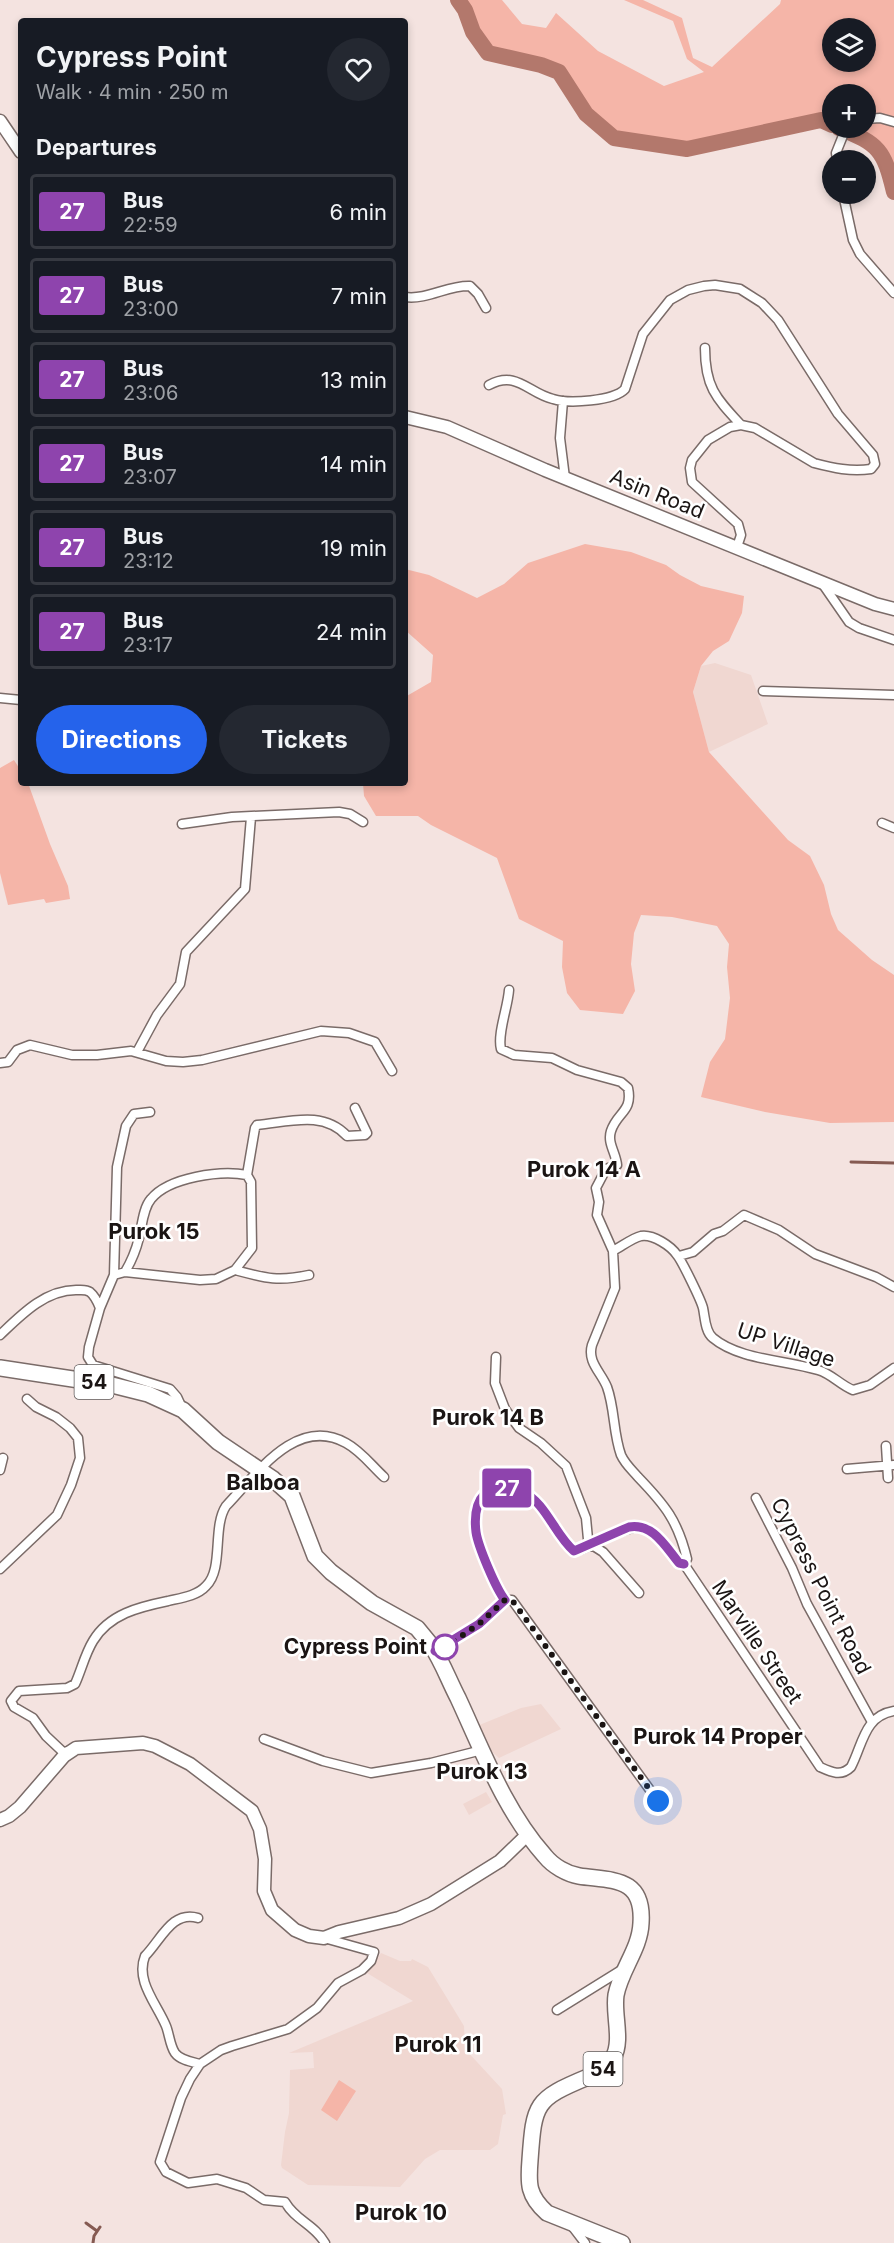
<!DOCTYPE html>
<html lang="en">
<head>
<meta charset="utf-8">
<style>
	body { margin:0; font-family:Inter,sans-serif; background:#242831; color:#f1f3f6; height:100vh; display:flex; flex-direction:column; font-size:22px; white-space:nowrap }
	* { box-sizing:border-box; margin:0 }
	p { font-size:20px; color:#9ea1a6 }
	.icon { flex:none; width:33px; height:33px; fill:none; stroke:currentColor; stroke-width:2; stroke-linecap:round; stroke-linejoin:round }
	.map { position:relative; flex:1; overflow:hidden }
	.panel { position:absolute; left:18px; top:18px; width:390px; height:768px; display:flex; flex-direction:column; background:#171b24; border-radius:6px; box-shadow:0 3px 9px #0003 }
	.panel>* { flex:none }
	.badge { padding:0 12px; border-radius:4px; font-size:21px; line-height:39px }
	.buttons { position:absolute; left:822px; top:18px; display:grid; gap:12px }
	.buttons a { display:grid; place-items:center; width:54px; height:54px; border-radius:50%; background:#171b24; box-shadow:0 3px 9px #0003; font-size:30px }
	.you { position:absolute; width:30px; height:30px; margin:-15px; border:4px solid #fff; border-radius:50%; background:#1a73e8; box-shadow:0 0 0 9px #1a73e833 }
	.map>.badge { position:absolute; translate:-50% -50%; box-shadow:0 0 0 3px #fff }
	h2 { padding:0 18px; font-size:22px; line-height:54px }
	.round { display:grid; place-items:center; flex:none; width:63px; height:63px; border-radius:32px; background:#242831 }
	.overview { display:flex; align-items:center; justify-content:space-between; height:102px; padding:0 18px }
	h1 { font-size:28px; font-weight:700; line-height:45px }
	.action { display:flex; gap:12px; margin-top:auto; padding:12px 18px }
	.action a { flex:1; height:69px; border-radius:36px; background:#2563eb; color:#fff; font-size:24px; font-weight:700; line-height:69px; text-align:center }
	.action a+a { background:#242831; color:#f1f3f6 }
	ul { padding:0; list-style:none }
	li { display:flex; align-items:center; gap:18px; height:75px; margin:0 12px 9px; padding:0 6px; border:3px solid #363941; border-radius:6px }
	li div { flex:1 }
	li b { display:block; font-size:22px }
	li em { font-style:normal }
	li .badge { min-width:66px; font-weight:700; text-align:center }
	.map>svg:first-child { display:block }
	.built { fill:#f0d7d1 }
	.green { fill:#f5b5a8; fill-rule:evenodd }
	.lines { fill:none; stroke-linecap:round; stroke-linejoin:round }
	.stream { stroke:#855a52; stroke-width:3 }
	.river { stroke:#b3786c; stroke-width:16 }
	.street-casing { stroke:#7a6b68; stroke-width:11 }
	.secondary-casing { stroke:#7a6b68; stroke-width:15 }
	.highway-casing { stroke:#7a6b68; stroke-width:18 }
	.street { stroke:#fff; stroke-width:8 }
	.secondary { stroke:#fff; stroke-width:12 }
	.highway { stroke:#fff; stroke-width:15 }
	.line-casing { stroke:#fff; stroke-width:14 }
	.line { stroke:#8e44ad; stroke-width:9 }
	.walk { stroke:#1b1514; stroke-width:6; stroke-dasharray:0 10.8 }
	.stop-dot { fill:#fff; stroke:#8e44ad; stroke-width:3 }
	.labels { text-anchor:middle; stroke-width:5; stroke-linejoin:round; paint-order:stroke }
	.shield { fill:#fff; stroke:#5f5b5a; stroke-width:1.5 }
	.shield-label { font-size:20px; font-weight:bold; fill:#1b1514 }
	.street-label { font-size:21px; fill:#1b1514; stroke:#fff }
	.stop-label { font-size:21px; font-weight:bold; fill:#1b1514; stroke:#fff; text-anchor:end }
	.neighbourhood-label { font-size:22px; font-weight:bold; fill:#1b1514; stroke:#fff }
</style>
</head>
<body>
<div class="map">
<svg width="894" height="2243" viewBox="0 0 894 2243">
	<rect width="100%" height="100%" fill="#f4e3e0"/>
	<path class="built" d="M 715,663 L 751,675 L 768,724 L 709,752 L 693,692 L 701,666 Z
		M 541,1704 L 561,1729 L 499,1758 L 489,1749 L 477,1726 L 521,1708 Z
		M 486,1792 L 492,1802 L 469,1815 L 463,1804 Z
		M 381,1953 L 400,1961 L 411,1961 L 412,1959 L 428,1967 L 464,2026 L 465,2049 L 502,2089 L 506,2114 L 503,2115 L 498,2144 L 490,2150 L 440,2150 L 425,2159 L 400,2187 L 308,2185 L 282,2168 L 281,2165 L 285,2132 L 289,2113 L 290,2070 L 314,2068 L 313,2052 L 289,2053 L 413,2001 L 367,1973 Z"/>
	<path class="green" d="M 458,0 L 502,0 L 522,24 L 546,28 L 556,13 L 598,51 L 664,86 L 704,72 L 687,59 L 673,21 L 624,0 L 643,0 L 682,18 L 693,58 L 712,67 L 780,4 L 781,0 L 894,0 L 894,192 C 884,150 879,144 839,128 L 866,128 L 866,94 L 832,94 L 832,125 L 821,120 L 687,149 L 614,138 L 586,114 L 559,72 L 541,65 L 488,53 L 473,32 L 465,10 ZM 832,28 L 866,28 L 866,62 L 832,62 Z
		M 585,544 L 631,552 L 666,565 L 680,575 L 701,586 L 744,596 L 742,613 L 735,628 L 729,641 L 713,651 L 701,666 L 693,692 L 709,752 L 788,840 L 810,856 L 824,885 L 831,914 L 838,930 L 872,960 L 894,975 L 894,1122 L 830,1123 L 765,1112 L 701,1097 L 710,1062 L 725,1039 L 730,998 L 727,967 L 729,944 L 717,926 L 672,917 L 641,915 L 634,933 L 631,964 L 635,991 L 623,1014 L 580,1010 L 567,993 L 562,967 L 563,941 L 519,919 L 497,858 L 431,825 L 418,816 L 376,816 L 364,796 L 363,783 L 405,783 L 405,697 L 431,682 L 433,655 L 405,630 L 405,569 L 429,575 L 477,598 L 504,584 L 528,563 Z
		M 14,760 L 21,771 L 21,783 L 28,783 L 50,844 L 68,886 L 70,899 L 46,903 L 44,899 L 8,905 L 0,873 L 0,768 Z
		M 339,2080 L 356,2091 L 337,2121 L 321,2110 Z"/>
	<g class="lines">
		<path class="stream" d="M 851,1162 L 894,1163
			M 86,2223 L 97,2231
			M 93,2243 L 94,2236 L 100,2227"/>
		<path class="river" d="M 458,0 L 465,10 L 473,32 L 488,53 L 541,65 L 559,72 L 586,114 L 614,138 L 687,149 L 821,120 L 832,125
			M 839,128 C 879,144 884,150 894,192"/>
		<g class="street-casing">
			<path id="street" d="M 866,119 L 880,118 L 894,122
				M 837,160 L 836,153 L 846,128
				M 843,194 L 853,240 L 860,254 L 894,293
				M 405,297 C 428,300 448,285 470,286 L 478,294 L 486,308
				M 705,348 C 705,387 716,398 741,425
				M 489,385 C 517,370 528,393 553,399 C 569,404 614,401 625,389 L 643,334 L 670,300 L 688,290 L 704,286 L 715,285 L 740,289 L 762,303 L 778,320 L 838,414 L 873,455 L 875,464 L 871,469 C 851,472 833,468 814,463 L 755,428 L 741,425 L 730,427 L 708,440 L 692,460 L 690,468 L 692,482 L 738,524 L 741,535 L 737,547
				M 563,401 L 560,438 L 565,478
				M 822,583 L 849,622 L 859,628 L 894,640
				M 763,691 L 894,695
				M 0,698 L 21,700
				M 882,823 L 894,828
				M 182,824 L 232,817 L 339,812 L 350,814 L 363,822
				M 509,990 C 508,1007 497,1034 501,1049 L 514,1055 L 552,1058 L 577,1070 L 621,1082 L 628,1088 C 633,1112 617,1112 611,1131 C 607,1143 616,1153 617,1165 L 606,1169 L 596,1188 L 599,1202 L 597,1215 L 613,1251
				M 137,1052 L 157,1015 L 180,984 L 186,952 L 245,889 L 251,817
				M 0,1063 L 8,1062 L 17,1050 L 30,1045 L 72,1055 L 97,1055 L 131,1051 L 166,1061 L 183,1062 L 202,1060 L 321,1031 L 349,1033 L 375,1042 L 392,1071
				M 679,1256 L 693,1252 L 714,1234 L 723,1231 L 744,1215 L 779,1230 L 815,1254 L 876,1277 L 894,1287
				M 235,1270 C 265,1278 278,1282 309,1275
				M 125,1272 C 131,1262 136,1250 139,1238 C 142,1226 143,1208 151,1199 C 169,1177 221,1170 247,1175
				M 114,1275 L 125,1272 L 200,1280 L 216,1279 L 235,1270 L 252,1248 L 251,1182 L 247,1175 L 255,1128 L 257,1125 C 289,1122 323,1110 347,1136 L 365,1135 L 367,1133 L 355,1108
				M 100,1308 L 114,1275 L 117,1167 L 126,1126 L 134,1114 L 150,1112
				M 0,1335 C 21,1315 45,1290 76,1290 C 81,1290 86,1289 90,1292 C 95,1296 98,1303 100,1308 L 89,1347 L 88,1357 L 93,1365 L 170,1389 L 177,1397 L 183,1410
				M 496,1357 L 495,1383 L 505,1409 L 519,1428 L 541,1443 L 566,1466 L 586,1518 L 588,1539 L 592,1545 L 603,1552 L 639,1593
				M 886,1446 L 888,1478
				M 847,1469 L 894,1465
				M 0,1470 L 3,1458
				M 756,1498 L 792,1568 L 807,1604 L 872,1722
				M 684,1564 L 687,1559 C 678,1521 665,1505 638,1477 C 632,1470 625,1464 621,1455 C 613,1433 615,1409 607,1387 C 601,1372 587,1362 592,1345 L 615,1288 L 613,1251 C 621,1247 632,1238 641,1236 C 653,1234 671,1246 677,1255 C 682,1261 701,1300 703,1308 C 705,1317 705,1332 713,1338 C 739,1360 786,1360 818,1370 C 832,1374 840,1385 853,1390 L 870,1385 L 894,1368
				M 0,1569 L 57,1515 L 71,1485 L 80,1458 L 78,1438 L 70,1428 L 56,1417 L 36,1407 L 27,1399
				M 505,1600 L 512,1600 L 658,1801
				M 435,1651 L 479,1624 L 505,1600 C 496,1589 478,1546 476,1532 C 472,1499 488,1476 523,1492 C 546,1503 555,1535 574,1551 C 583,1550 592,1544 601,1540 C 650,1518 646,1523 679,1563 L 684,1564 L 820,1767 C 831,1772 841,1777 851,1767 C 863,1744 864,1716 894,1711
				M 264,1739 L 323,1761 L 371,1773 L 431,1763 L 482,1750
				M 70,1751 L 63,1752 L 46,1736 L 33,1718 L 14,1707 L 11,1701 L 19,1691 L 67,1688 L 75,1684 C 81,1671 85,1654 93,1641 C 109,1614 139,1607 168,1601 C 181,1598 197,1596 206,1586 C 224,1569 212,1527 226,1506 C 256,1475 296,1415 346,1443 C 361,1451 372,1466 384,1477
				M 198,1918 C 172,1910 161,1940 145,1956 C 135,1981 157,2004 166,2026 C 169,2033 170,2046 175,2053 C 180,2060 192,2062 200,2064
				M 324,1938 L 374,1952 L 371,1961 L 362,1970 L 338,1983 L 317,2008 L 288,2029 L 232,2046 L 221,2050 L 200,2064 L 190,2079 L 181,2098 L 160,2162 L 166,2172 L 188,2183 L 217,2179 L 246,2188 L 264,2200 L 285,2202 C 296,2221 314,2224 325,2243
				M 557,2010 L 623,1969
				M 572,2226 L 585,2243"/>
		</g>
		<g class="secondary-casing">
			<path id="secondary" d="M 0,121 L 21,152
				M 405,417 L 447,427 L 545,470 L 875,604 L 894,609
				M 0,1820 L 9,1816 L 20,1807 L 64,1756 L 76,1748 L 143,1743 L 155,1746 L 190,1764 L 252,1811 L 260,1829 L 265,1859 L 264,1891 L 272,1910 L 295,1930 L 309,1936 L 324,1938 L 339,1932 L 399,1918 L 431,1904 L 500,1861 L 527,1835"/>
		</g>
		<g class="highway-casing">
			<path id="highway" d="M 0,1368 L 112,1385 L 148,1394 L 183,1410 L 218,1442 L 273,1479 L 292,1496 L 315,1556 L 331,1572 L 372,1603 L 417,1628 L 431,1645 C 442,1661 449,1681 458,1698 C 483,1752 505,1811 545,1856 C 553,1866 567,1874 579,1876 C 611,1881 644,1876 641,1923 C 640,1949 621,1969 616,1995 C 613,2015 623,2040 613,2058 C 608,2068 598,2072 588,2077 C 535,2099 534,2103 530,2160 C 528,2184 528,2196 547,2213 L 622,2243"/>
		</g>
		<use href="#street" class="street"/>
		<use href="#secondary" class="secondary"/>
		<use href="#highway" class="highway"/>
	</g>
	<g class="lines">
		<g class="line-casing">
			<path id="line" d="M 435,1651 L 479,1624 L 505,1600 C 496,1589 478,1546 476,1532 C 472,1499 488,1476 523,1492 C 546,1503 555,1535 574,1551 L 629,1527 C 653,1523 665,1546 679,1563 L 684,1564"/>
		</g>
		<use href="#line" class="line"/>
		<path class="walk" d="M 445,1647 L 479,1624 L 505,1600 L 512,1600 L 658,1801"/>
	</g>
	<circle class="stop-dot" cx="445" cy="1647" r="12"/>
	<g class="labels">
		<g class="shield">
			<rect x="74.5" y="1365" width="39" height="34" rx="4.5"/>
			<rect x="583.5" y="2052" width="39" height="34" rx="4.5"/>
		</g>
		<g class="shield-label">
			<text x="94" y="1389">54</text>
			<text x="603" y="2076">54</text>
		</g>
		<g class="street-label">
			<text transform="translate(657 494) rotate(22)" y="7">Asin Road</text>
			<text transform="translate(786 1345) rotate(18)" y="7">UP Village</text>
			<text transform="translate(821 1586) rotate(63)" y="7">Cypress Point Road</text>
			<text transform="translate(757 1642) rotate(56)" y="7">Marville Street</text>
		</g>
		<g class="stop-label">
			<text x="427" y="1654">Cypress Point</text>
		</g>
		<g class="neighbourhood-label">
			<text x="584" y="1177">Purok 14 A</text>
			<text x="154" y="1239">Purok 15</text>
			<text x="488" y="1425">Purok 14 B</text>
			<text x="263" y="1490">Balboa</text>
			<text x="718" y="1744">Purok 14 Proper</text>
			<text x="482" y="1779">Purok 13</text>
			<text x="438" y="2052">Purok 11</text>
			<text x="401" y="2220">Purok 10</text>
		</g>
	</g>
</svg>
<div class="buttons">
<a><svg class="icon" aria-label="layers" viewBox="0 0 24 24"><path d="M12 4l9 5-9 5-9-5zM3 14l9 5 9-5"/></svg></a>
<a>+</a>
<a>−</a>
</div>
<div class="you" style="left:658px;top:1801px"></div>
<b class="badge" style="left:507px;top:1488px;background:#8e44ad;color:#fff">27</b>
<section class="panel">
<div class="overview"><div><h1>Cypress Point</h1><p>Walk · 4 min · 250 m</p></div><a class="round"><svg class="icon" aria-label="heart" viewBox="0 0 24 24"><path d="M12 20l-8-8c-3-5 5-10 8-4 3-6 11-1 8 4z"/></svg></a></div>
<h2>Departures</h2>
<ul>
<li><span class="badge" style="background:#8e44ad;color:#fff">27</span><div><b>Bus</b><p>22:59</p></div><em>6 min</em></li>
<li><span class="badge" style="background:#8e44ad;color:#fff">27</span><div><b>Bus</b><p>23:00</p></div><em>7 min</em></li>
<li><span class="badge" style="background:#8e44ad;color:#fff">27</span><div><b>Bus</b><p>23:06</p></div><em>13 min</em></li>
<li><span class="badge" style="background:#8e44ad;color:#fff">27</span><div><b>Bus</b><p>23:07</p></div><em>14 min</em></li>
<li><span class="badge" style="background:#8e44ad;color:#fff">27</span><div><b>Bus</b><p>23:12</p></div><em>19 min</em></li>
<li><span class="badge" style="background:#8e44ad;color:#fff">27</span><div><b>Bus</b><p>23:17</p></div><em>24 min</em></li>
</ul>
<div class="action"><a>Directions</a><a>Tickets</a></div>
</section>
</div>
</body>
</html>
